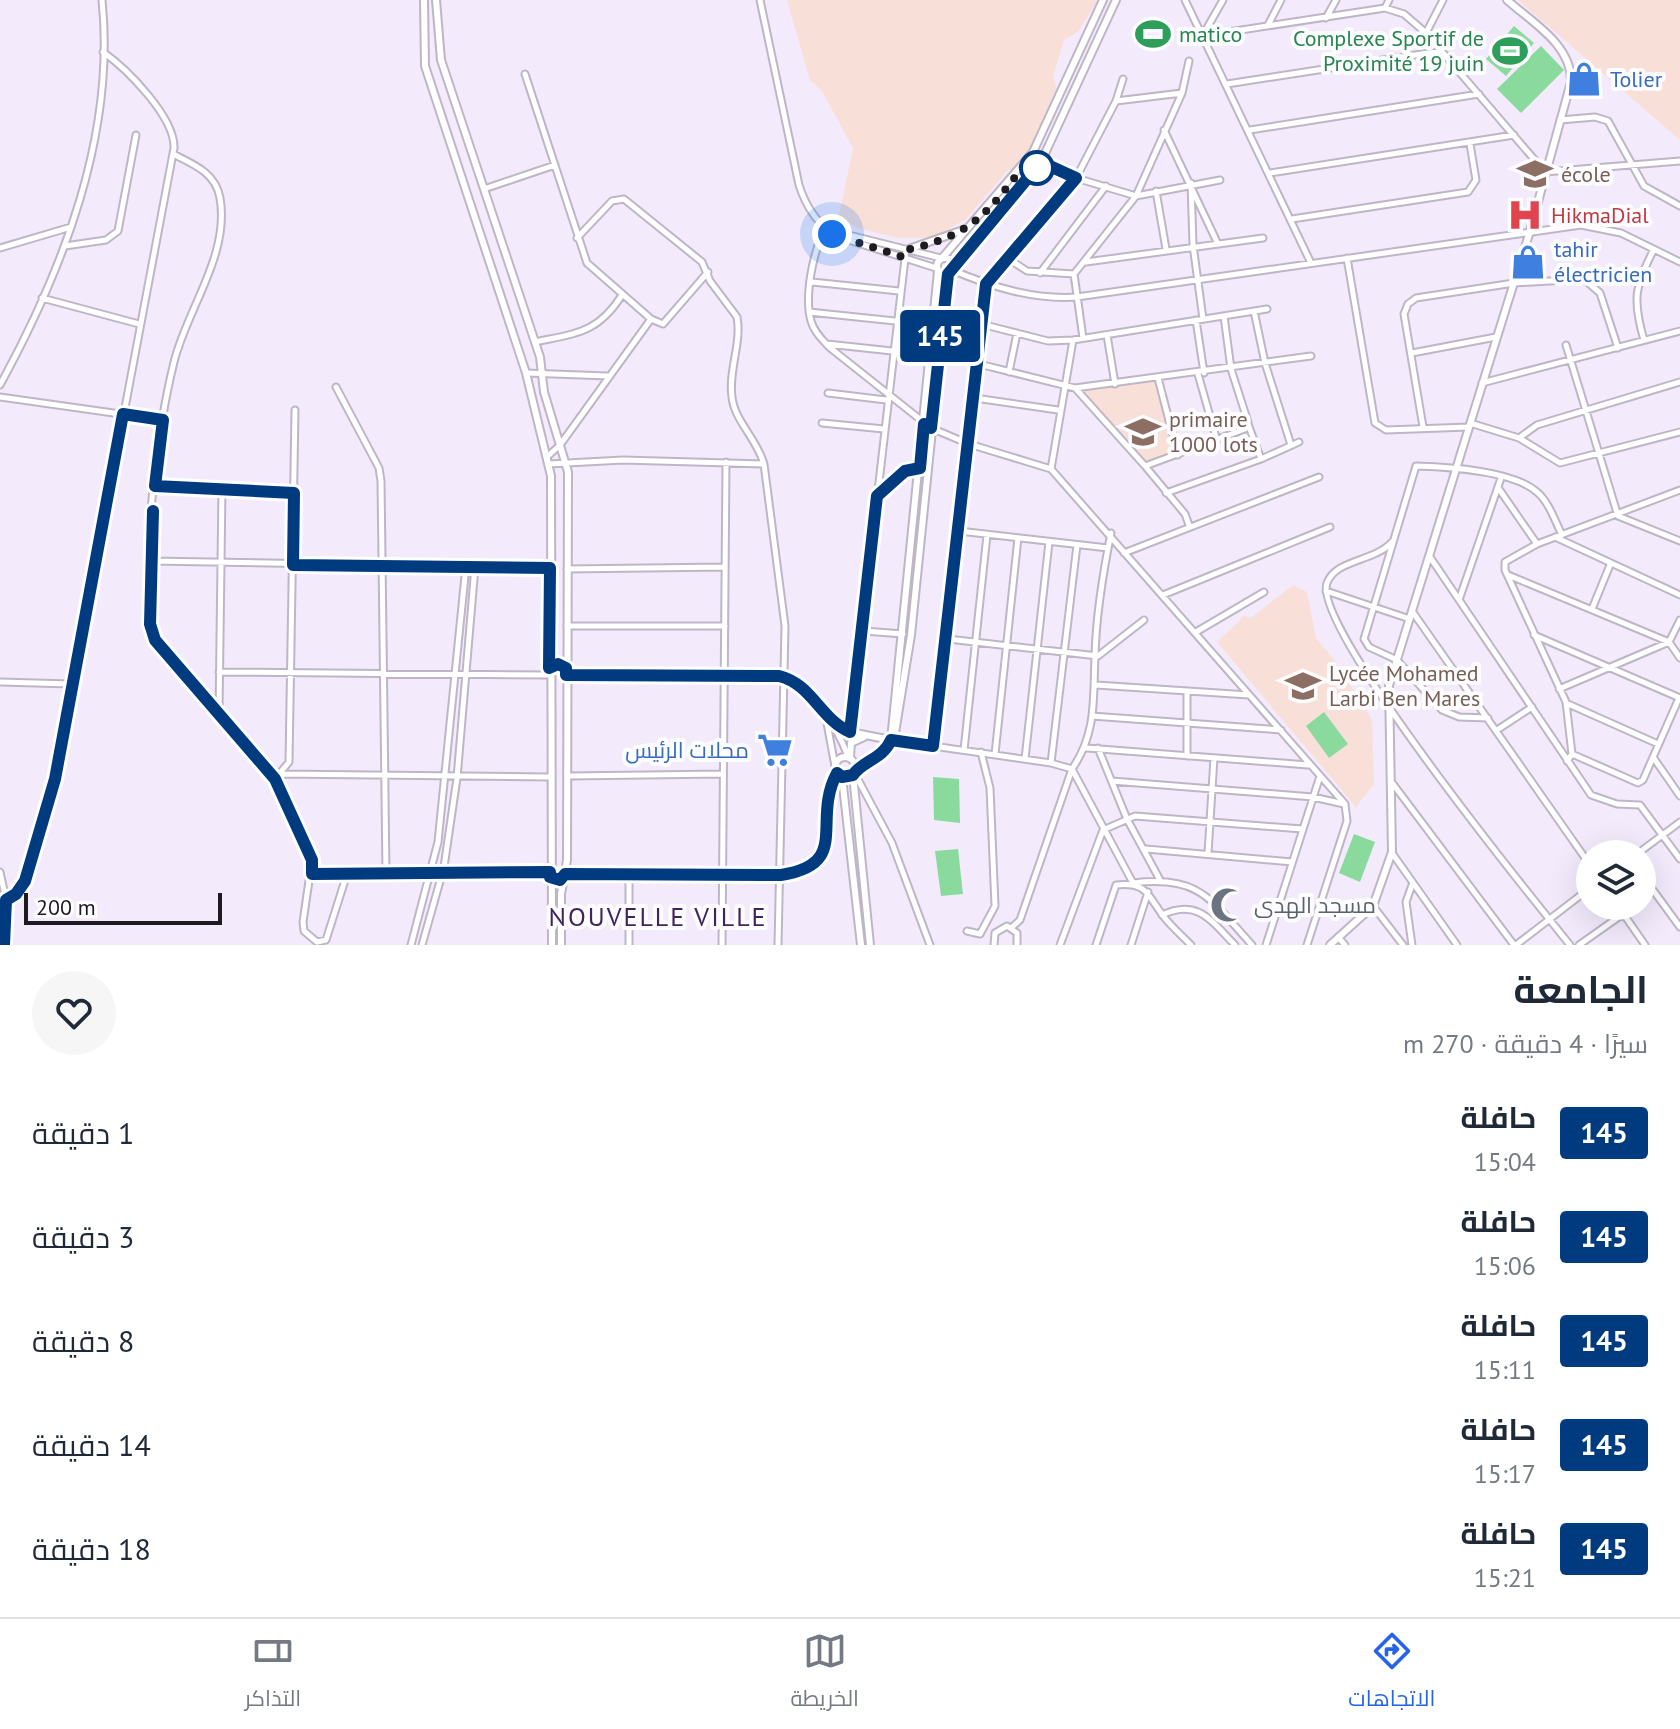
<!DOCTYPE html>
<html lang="ar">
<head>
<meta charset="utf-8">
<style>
	body { margin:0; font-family:"PT Sans",Cairo,sans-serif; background:#f6f6f7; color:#1f2937; direction:rtl; height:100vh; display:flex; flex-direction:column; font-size:30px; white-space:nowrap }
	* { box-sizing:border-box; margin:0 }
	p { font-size:26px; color:#747a83 }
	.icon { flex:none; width:44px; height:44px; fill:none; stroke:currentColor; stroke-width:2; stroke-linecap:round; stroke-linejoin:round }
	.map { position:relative; height:945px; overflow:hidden; direction:ltr }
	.drawer { display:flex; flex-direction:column; background:#fff; flex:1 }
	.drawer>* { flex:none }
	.badge { padding:0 16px; border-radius:6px; font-size:28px; line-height:52px }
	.fabs { position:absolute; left:1576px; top:840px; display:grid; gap:16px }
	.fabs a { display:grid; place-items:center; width:80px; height:80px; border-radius:50%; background:#fff; box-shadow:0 8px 32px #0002; font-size:40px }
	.scale { position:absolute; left:24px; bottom:20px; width:198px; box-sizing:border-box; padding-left:8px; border:4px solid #1d1a20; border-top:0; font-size:22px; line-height:28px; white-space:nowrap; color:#1d1a20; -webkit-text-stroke:6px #fdfcff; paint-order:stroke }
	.you { position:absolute; width:40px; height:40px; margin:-20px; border:6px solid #fff; border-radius:50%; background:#1a73e8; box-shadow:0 0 0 12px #1a73e833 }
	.map>.badge { position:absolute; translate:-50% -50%; box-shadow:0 0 0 4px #fff }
	.round { display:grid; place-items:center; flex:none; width:84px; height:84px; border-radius:42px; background:#f6f6f7 }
	.overview { display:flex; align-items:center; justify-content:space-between; height:136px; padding:0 32px }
	h1 { font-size:38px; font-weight:700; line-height:60px }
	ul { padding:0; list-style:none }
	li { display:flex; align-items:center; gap:24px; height:104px; padding:0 32px }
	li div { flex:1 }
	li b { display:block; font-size:30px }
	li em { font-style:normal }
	li .badge { min-width:88px; font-weight:700; text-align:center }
	.tab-bar { display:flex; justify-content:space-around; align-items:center; height:112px; border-top:2px solid #e0e1e3; background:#fff; font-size:22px; color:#747a83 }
	.tab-bar a { display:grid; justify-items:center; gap:4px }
	.tab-bar .current { color:#2563eb }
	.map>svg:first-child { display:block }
	.education { fill:#f8dfd7 }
	.green { fill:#8ada9e }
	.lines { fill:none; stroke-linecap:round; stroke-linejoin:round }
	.minor-casing { stroke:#beb6c6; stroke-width:9 }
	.tertiary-casing { stroke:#beb6c6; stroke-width:10 }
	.minor { stroke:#fff; stroke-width:5 }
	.tertiary { stroke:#fff; stroke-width:6 }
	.line-casing { stroke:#fff; stroke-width:18 }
	.line { stroke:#003b80; stroke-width:12 }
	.walk { stroke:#1d1a20; stroke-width:8; stroke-dasharray:0 14.4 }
	.stop-dot { fill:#fff; stroke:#003b80; stroke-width:4 }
	.labels { text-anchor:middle; stroke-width:8; stroke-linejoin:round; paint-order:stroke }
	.leisure-label { font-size:22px; fill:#27864d; stroke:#fdfcff; text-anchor:start }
	.shop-label { font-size:22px; fill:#366cbe; stroke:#fdfcff; text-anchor:start }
	.education-label { font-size:22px; fill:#785e54; stroke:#fdfcff; text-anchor:start }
	.health-label { font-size:22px; fill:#be3a42; stroke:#fdfcff; text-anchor:start }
	.worship-label { font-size:22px; fill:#5b616d; stroke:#fdfcff; text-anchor:start }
	.quarter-label { font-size:26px; letter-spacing:2px; fill:#41245e; stroke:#fdfcff }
</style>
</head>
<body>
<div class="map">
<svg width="1680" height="945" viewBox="0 0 1680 945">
	<rect width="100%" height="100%" fill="#f3ebfc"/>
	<path class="education" d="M 787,0 L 1098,0 L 1078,32 L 1064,40 L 1053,76 L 1057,92 L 1034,146 L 1015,173 L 1009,169 L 966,219 L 942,233 L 926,238 L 898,238 L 857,228 L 839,216 L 853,148 L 822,91 L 810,80 Z
		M 1518,0 L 1680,0 L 1680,140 L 1585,58 Z
		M 1158,378 L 1178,455 L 1145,466 L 1075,388 Z
		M 1293,585 L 1307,592 L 1316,638 L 1338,665 L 1372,720 L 1374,784 L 1356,807 L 1217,642 L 1244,616 L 1251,618 Z"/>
	<path class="green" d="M 1514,26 L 1534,43 L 1506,76 L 1486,59 Z
		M 1541,46 L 1564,70 L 1521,113 L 1497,89 Z
		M 1324,712 L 1348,744 L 1329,758 L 1306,726 Z
		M 933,777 L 959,779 L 960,823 L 934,820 Z
		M 1354,834 L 1375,842 L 1360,882 L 1339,873 Z
		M 958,849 L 963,894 L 941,896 L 935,851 Z"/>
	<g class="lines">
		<g class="minor-casing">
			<path id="minor" d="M 760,0 L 799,185 C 806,207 817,224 836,236 L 936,268
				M 1185,0 L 1310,261
				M 1385,8 L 1389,0
				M 1326,18 L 1336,0
				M 1268,25 L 1281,0
				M 1426,33 L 1443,0
				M 1203,35 L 1223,0
				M 1202,36 L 1385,8 L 1404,14 L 1426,33 L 1545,172 L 1680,161
				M 525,74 L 587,263 L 651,319
				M 1227,84 L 1441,51
				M 1116,101 L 1182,93 L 1189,61
				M 1560,120 L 1595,117 L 1608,121 L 1644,186 L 1680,206
				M 1164,130 L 1217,242
				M 1250,130 L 1479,94
				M 173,154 C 193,164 216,173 220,198 C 230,255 187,309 174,362 C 157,431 141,559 151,630 L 160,648 L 275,779 L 312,860 L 303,922 L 304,931 L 317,942 L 326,940 L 347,874
				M 1031,156 L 1076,178 L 1136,196 L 1220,180
				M 1270,173 L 1514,135
				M 1191,183 L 1193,245 L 1203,319
				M 484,189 L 555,165
				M 1156,191 L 1166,249
				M 1292,219 L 1468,192 L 1476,180 L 1470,144
				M 825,229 C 813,252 804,296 811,321 C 814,332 822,339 829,347 L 931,428 L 969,444 L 1051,469 L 1345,804 L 1347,821 L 1307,945
				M 829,230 L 941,258
				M 577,238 L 612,201 L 624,199 L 702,262 L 710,281 L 737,317 C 742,343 728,371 732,397 C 734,420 757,439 764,464 L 785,626 L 778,945
				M 65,246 L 106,240 L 118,231 L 136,135
				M 0,248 L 71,227
				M 1007,258 L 1027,271 L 1074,274 L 1136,196 L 1182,93
				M 1347,258 L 1375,423 L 1386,430 L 1469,427
				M 1086,262 L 1263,238
				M 952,270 C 992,287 1034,300 1077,297 L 1581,225 L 1621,233 L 1680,262
				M 1040,273 L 1106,186
				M 1074,274 L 1083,338
				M 812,282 L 899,291
				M 42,298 L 139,324
				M 1254,311 L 1265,363 L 1291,445
				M 809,312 L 895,321
				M 1196,320 L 1204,373
				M 981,324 L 1048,341 L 1073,340 L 1267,309
				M 1107,335 L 1115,384
				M 1644,340 C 1632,299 1635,286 1654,249
				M 535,342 C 577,333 598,333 622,295
				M 827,344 L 892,351
				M 1566,345 L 1618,516 L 1680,541
				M 1412,353 L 1496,337
				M 979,364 L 1075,388 L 1311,356
				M 1009,372 L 1017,333
				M 526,373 L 608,376
				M 1198,374 L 1217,441
				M 1158,378 L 1178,455
				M 1482,383 L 1680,331
				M 0,385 C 63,270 116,134 102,0
				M 336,387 L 379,468 L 381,481 L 386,873
				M 1076,389 L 1145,466 L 1185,514 L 1189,525
				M 828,393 L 886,400
				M 0,397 L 163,420
				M 975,398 L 1058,410
				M 822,423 L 884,429
				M 1470,423 L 1519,438 L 1560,463 L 1680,432
				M 1248,424 L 1261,459 L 1299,442
				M 1423,427 L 1404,314 L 1408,304 L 1416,298 L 1514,283 L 1584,279 L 1600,293 L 1618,348
				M 1519,438 L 1537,425 L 1680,382
				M 548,456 L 560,445 L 651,319 L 663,324 L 708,272
				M 549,464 L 623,460 L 764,464
				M 1145,466 L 1245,429 L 1248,422 L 1231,369 L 1224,316
				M 1051,469 L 1073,340
				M 155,486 L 294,493
				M 1499,489 L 1537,544
				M 1166,493 L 1261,459
				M 878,495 L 905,471 L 920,468
				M 959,531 L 1108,548
				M 1555,537 L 1680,595
				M 1392,542 C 1374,562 1336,559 1327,583 C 1311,626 1532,898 1570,945
				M 1124,553 L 1319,477
				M 1430,557 L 1591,795 L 1617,804 L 1640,805 L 1680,859
				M 150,561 L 550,568
				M 567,569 L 725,567
				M 1508,575 L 1669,642 L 1680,658
				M 1326,591 L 1410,619
				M 1163,595 L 1330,527
				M 1459,600 L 1501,478
				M 1592,609 L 1610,565
				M 1412,611 L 1590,865
				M 567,626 L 725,626
				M 864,631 L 903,634
				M 1196,632 L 1264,592
				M 1534,635 L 1680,698
				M 948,639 L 1098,656 L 1144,620
				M 219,672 L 549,675
				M 567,675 L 784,677 C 815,690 836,726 848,756
				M 0,682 L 71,684
				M 1096,685 L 1249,695
				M 1559,689 L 1669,642 L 1680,620
				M 1187,692 L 1187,756
				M 1566,703 L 1658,744
				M 219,714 L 222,487
				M 1092,716 L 1281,730
				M 826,718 L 835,766
				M 1488,718 L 1459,717 L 1442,710 L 1397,660 L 1369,647 L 1364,639 L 1416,466 C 1448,467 1512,470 1537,492 C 1549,502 1555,521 1562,535
				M 1497,730 L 1532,707
				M 850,732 L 906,250
				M 891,740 L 1051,763 L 1072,769 L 1133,883 C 1200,875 1210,899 1252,945
				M 933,746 L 986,284 L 1076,178 L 1116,101 L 1123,79
				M 1087,748 L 1308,765
				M 1098,748 L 1127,819 L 1160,880
				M 964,750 L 987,535
				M 995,754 L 1018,538
				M 1572,754 L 1638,783 L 1643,780 L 1679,698
				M 1653,757 L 1680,796
				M 1025,759 L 1049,542
				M 1567,761 L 1572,754 L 1566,702 L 1505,570 L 1505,562 L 1537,544 L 1680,490
				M 1051,763 L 1077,545
				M 854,772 L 892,843 L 930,945
				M 280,774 L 549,777
				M 568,776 L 723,774
				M 275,779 L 289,762 L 295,410
				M 1112,781 L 1313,797 L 1344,804
				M 1393,784 L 1514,945
				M 1146,849 L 1292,862
				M 1208,853 L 1214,758
				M 1392,853 L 1457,945
				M 1637,854 L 1680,822
				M 0,872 L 6,900 L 4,945
				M 312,874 L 550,872
				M 1642,875 L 1680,927
				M 6,900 L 16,894 L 25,881 L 55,779 L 174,148 C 175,117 127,69 103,52
				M 1373,906 L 1403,945
				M 1618,906 L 1645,945
				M 1162,915 C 1198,898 1211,921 1235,945
				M 1011,928 L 1020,920 L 1072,769 C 1097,733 1093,698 1095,656 C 1096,616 1103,573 1111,533
				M 967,931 L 980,934 L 995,906 L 990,788 L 981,752
				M 1338,937 L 1345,945
				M 0,944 L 0,945
				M 411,945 L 438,842 L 466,566
				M 422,945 L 444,867 L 457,778 L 475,567
				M 629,945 L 629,874
				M 722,945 L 726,462
				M 994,945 L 995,933 L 1007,926 L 1017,933 L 1017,945
				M 1060,945 L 1103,830 L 1135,816 L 1302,829
				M 1096,945 L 1116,885 C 1148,882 1147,895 1164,917 C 1172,927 1182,936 1191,945
				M 1131,945 L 1148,892
				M 1266,945 L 1320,776
				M 1412,945 L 1406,902 L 1412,885
				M 1516,945 L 1590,888
				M 1579,945 L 1623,914"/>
		</g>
		<g class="tertiary-casing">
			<path id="tertiary" d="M 424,0 L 425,66 L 526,373 L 551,476 L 552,945
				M 436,0 L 441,60 L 540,357 L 544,392 L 568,472 L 567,860 L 561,894 L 561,945
				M 906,250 L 966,229
				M 943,257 L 1033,152 L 1103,0
				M937 266a8 8 0 1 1 16 0a8 8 0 1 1-16 0Z
				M 953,266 L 1041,162 L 1116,0
				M 826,717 L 850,732 L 891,740
				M 891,740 L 938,271
				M835 767a10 10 0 1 1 20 0a10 10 0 1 1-20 0Z
				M 850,757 L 851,743 L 864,737
				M 856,769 L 885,752 L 895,733 L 911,635 L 948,274
				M 853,775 L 870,945
				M 842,777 L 861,945
				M 565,874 L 781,875 C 853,863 811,821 837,773
				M 1330,945 L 1373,906 L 1392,852 L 1389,685 L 1530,231 L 1571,82 C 1572,45 1533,23 1507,0"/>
		</g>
		<use href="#minor" class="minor"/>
		<use href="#tertiary" class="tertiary"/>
	</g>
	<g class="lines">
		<g class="line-casing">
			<path id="line" d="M 4,945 L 6,900 L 16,894 L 25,881 L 55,779 L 123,414 L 163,420 L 155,486 L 294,493 L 293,565 L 550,568 L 549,668 L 558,664 L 566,668 L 566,675 L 779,676 C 812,684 820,719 850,732 L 877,496 L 905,471 L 920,468 L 924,424 L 931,428 L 948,274 L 1041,162 L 1076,178 L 986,284 L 933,746 L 891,740 C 883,759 862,761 853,775 L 842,777 L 837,773 C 811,821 852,864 781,875 L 565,874 L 560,880 L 550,877 L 550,872 L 312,874 L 312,860 L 275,779 L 155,640 L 150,624 L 153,511"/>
		</g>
		<use href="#line" class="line"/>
		<path class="walk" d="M 832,234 L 903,257 L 906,250 C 975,235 990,210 1031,156 L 1041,162 L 1037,168"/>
	</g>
	<defs>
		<g id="stadium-bare" transform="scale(2.76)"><path d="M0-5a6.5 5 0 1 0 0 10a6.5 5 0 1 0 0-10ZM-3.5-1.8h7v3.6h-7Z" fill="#2e9e5b" stroke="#fdfcff" stroke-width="2.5" paint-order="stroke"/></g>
		<g id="shop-bare" transform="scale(2.76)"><path d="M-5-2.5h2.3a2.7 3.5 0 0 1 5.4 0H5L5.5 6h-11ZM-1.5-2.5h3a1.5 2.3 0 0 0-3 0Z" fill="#3f7fe0" stroke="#fdfcff" stroke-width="2.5" paint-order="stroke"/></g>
		<g id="school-bare" transform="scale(2.76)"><path d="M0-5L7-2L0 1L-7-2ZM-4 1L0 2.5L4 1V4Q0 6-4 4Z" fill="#8d6e63" stroke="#fdfcff" stroke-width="2.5" paint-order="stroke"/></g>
		<g id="hospital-bare" transform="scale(2.76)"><path d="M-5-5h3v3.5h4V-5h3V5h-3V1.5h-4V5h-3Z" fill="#e0444e" stroke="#fdfcff" stroke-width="2.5" paint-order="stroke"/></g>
		<g id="supermarket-bare" transform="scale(2.76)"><path d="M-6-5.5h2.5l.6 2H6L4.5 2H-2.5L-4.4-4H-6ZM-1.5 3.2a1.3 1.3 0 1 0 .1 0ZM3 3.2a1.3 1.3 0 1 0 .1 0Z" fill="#3f7fe0" stroke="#fdfcff" stroke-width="2.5" paint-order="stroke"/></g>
		<g id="mosque-bare" transform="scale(2.76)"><path d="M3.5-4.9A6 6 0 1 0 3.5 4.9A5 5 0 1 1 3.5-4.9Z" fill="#6b7280" stroke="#fdfcff" stroke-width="2.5" paint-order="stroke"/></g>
	</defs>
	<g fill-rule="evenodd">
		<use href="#stadium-bare" x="1153" y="34"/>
		<use href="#stadium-bare" x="1510" y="51"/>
		<use href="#shop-bare" x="1584" y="79"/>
		<use href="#school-bare" x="1535" y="174"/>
		<use href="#hospital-bare" x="1525" y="215"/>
		<use href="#shop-bare" x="1528" y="262"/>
		<use href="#school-bare" x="1143" y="432"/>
		<use href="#school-bare" x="1303" y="686"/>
		<use href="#supermarket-bare" x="775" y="750"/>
		<use href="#mosque-bare" x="1228" y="905"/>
	</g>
	<circle class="stop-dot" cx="1037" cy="168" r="16"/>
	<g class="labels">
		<g class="leisure-label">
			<text x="1179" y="42">matico</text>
			<text x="1484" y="46" text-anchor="end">Complexe Sportif de<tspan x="1484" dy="25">Proximité 19 juin</tspan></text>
		</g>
		<g class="shop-label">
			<text x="1610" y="87">Tolier</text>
			<text x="1554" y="257">tahir<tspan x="1554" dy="25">électricien</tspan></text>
			<text x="749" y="758" text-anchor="end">محلات الرئيس</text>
		</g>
		<g class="education-label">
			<text x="1561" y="182">école</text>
			<text x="1169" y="427">primaire<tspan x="1169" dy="25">1000 lots</tspan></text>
			<text x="1329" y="681">Lycée Mohamed<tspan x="1329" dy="25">Larbi Ben Mares</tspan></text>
		</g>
		<g class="health-label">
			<text x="1551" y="223">HikmaDial</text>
		</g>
		<g class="worship-label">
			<text x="1254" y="913">مسجد الهدى</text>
		</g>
		<g class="quarter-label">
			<text x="658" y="926">NOUVELLE VILLE</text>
		</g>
	</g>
</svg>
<div class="fabs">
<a><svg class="icon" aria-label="layers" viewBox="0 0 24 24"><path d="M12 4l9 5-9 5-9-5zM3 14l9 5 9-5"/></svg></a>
</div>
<div class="scale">200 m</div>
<div class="you" style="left:832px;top:234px"></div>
<b class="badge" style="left:940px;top:336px;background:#003b80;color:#fff">145</b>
</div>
<section class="drawer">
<div class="overview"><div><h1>الجامعة</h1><p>سيرًا · 4 دقيقة · 270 m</p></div><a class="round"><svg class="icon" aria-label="heart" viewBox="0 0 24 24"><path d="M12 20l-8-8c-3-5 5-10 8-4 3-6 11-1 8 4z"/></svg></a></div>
<ul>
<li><span class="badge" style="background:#003b80;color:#fff">145</span><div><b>حافلة</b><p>15:04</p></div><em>1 دقيقة</em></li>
<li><span class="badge" style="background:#003b80;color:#fff">145</span><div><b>حافلة</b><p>15:06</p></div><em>3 دقيقة</em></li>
<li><span class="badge" style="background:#003b80;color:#fff">145</span><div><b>حافلة</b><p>15:11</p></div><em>8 دقيقة</em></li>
<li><span class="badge" style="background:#003b80;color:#fff">145</span><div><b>حافلة</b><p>15:17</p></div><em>14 دقيقة</em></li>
<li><span class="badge" style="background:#003b80;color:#fff">145</span><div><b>حافلة</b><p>15:21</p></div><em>18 دقيقة</em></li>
</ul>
</section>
<nav class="tab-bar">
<a class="current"><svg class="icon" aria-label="directions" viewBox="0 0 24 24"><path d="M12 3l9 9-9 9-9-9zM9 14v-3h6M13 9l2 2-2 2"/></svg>الاتجاهات</a>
<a><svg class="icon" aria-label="map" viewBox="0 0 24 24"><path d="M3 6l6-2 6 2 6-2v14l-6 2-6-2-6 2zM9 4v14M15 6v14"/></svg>الخريطة</a>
<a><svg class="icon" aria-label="tickets" viewBox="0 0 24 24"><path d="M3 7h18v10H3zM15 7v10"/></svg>التذاكر</a>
</nav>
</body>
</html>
